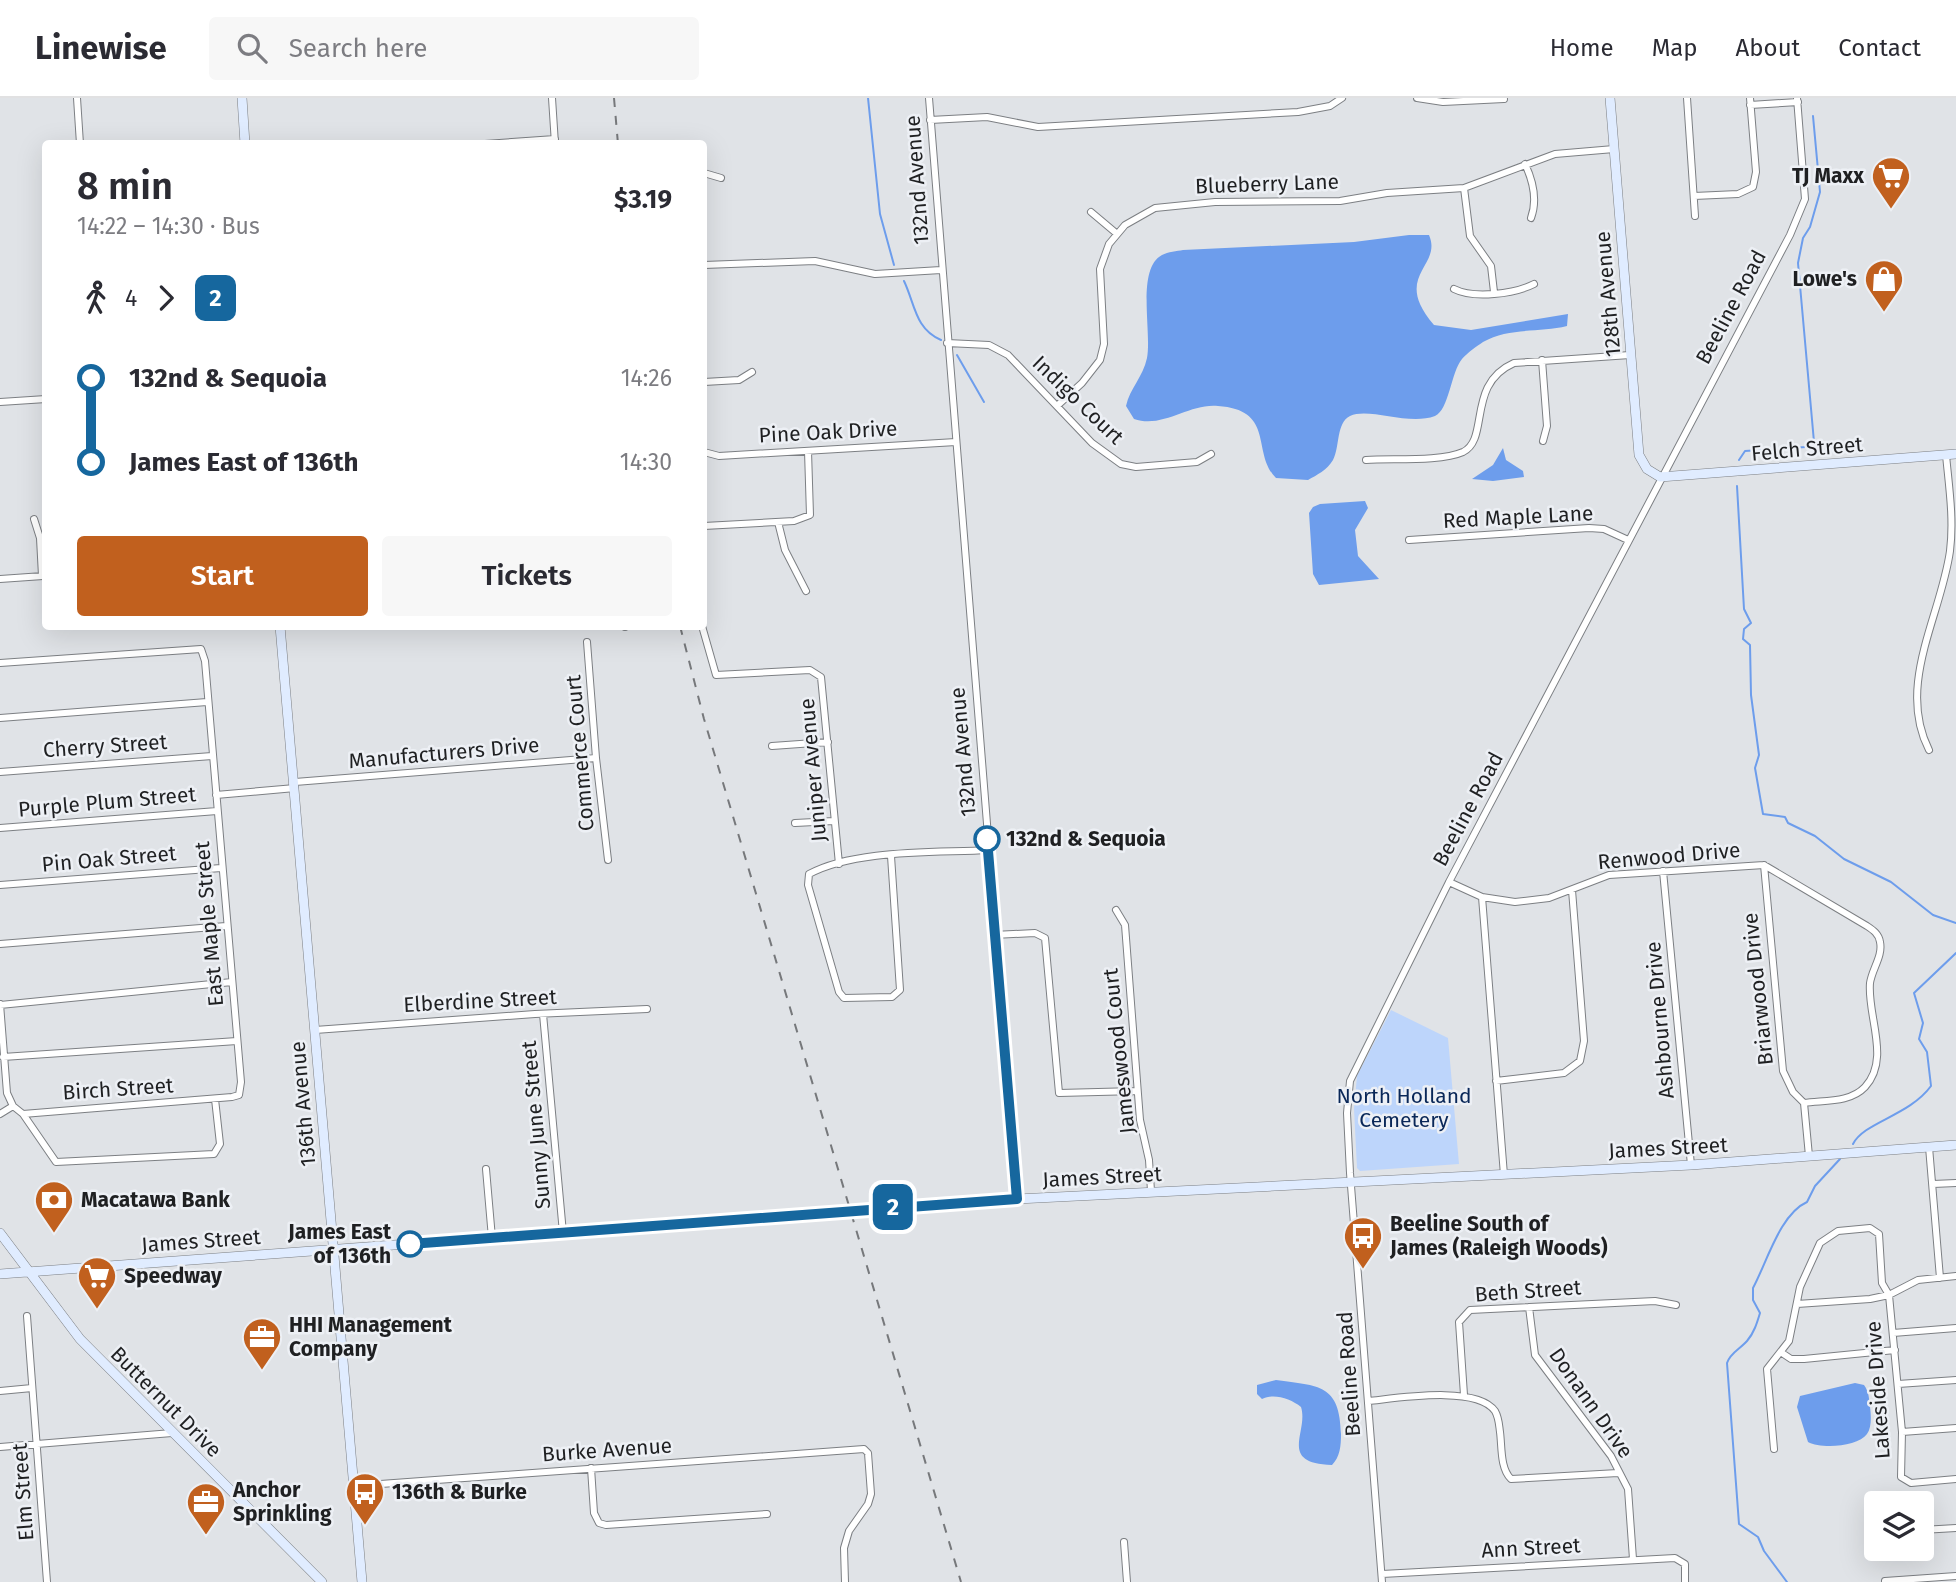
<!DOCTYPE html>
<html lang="en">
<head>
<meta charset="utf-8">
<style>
	body { margin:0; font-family:"Fira Sans",sans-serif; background:#f7f7f7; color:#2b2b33; height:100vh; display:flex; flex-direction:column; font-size:26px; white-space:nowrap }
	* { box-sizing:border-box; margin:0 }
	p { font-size:23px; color:#7c7c81 }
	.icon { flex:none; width:38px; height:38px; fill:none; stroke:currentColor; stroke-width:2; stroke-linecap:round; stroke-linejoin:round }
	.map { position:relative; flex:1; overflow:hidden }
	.panel { position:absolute; left:42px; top:42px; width:665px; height:490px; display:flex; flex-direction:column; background:#fff; border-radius:7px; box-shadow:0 7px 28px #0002 }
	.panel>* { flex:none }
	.badge { padding:0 14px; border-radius:10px; font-size:24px; line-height:46px }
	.fabs { position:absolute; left:1864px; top:1393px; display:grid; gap:14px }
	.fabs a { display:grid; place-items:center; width:70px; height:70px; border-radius:7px; background:#fff; box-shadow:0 7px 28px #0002; font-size:35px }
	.map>.badge { position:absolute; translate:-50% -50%; box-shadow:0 0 0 4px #fff }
	.legs { display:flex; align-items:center; gap:10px; height:77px; padding:0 35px; font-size:23px }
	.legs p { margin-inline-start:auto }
	.head { display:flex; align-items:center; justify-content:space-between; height:119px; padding:0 35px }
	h1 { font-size:38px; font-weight:600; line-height:52px }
	.primary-button { display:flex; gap:14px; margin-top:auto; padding:14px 35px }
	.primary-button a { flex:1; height:80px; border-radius:7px; background:#c1601e; color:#fff; font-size:28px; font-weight:600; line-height:80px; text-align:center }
	.primary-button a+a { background:#f7f7f7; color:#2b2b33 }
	ul { padding:0 35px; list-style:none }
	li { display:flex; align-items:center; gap:24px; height:84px; font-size:26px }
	li i { display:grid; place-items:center; width:10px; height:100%; margin:0 9px; background:currentColor }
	li i::after { content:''; width:18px; height:18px; margin:-9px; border:5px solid; border-radius:50%; background:#fff }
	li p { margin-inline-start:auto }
	li:first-child i { background:linear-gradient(#0000 50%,currentColor 0) }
	li:last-child i { background:linear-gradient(currentColor 50%,#0000 0) }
	header { display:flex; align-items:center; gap:42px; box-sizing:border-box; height:98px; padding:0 35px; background:#fff; border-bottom:2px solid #e1e1e2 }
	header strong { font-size:33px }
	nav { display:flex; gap:38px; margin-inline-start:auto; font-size:24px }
	.search { width:490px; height:63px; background:#f7f7f7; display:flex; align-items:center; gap:18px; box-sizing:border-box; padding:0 24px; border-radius:7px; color:#7c7c81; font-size:26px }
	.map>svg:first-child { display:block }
	.green { fill:#bdd5fb }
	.water { fill:#6d9dec }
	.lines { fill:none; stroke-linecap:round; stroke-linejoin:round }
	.stream { stroke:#6d9dec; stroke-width:2 }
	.street-casing { stroke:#7c7f83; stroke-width:8 }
	.secondary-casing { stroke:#7c7f83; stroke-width:10 }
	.street { stroke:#fff; stroke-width:6 }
	.secondary { stroke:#e0ecff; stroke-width:9 }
	.rail { stroke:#76787b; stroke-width:2; stroke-dasharray:9 9; stroke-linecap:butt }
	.line-1-casing { stroke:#fff; stroke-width:16 }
	.line-1 { stroke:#16679e; stroke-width:10 }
	.stop-1-dot { fill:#fff; stroke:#16679e; stroke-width:3.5 }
	.labels { text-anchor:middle; stroke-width:5; stroke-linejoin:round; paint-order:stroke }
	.poi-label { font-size:21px; font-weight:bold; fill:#1f2022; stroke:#edf0f5; text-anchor:start }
	.street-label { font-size:21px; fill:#1f2022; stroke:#edf0f5 }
	.stop-label { font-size:21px; font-weight:bold; fill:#1f2022; stroke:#edf0f5; text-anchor:start }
	.park-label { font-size:21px; fill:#092758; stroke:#edf0f5 }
</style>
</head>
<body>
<header>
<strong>Linewise</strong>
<div class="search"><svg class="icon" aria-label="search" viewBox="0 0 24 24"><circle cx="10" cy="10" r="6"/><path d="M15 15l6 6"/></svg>Search here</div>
<nav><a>Home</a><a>Map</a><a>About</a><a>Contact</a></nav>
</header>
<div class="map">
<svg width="1956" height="1484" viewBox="0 0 1956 1484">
	<rect width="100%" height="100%" fill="#e0e3e7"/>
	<path class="green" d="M 1391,912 L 1448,940 L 1459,1066 L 1360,1073 L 1357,1070 L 1354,1011 L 1357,978 Z"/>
	<path class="water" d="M 1409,137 L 1429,137 C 1443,169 1391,177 1434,227 L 1471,232 L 1568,216 L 1567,228 C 1540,235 1509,229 1483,244 C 1477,248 1467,255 1462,261 C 1451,274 1449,312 1435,318 C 1408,328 1369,309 1350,318 C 1336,325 1340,349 1333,362 C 1327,372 1317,377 1308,382 L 1276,380 C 1251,355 1276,312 1218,308 C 1189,305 1163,331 1134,321 L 1126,308 C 1130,290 1143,279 1147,260 C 1152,233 1136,171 1162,157 C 1168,154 1177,153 1183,152 L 1354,144 Z
		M 1503,350 L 1506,362 L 1523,373 L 1524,379 L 1493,383 L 1472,381 L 1493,367 Z
		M 1365,403 L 1368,410 L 1355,432 L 1358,458 L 1379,481 L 1319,487 L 1313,476 L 1309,415 L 1313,409 L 1320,406 Z
		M 1276,1282 C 1319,1288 1340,1286 1341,1336 C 1341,1348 1340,1359 1332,1367 C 1277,1365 1309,1334 1301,1309 C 1291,1301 1274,1295 1262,1301 L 1257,1296 L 1257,1287 Z
		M 1855,1285 L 1864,1287 C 1869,1294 1869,1300 1870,1309 C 1871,1317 1872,1329 1867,1336 C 1858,1349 1821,1351 1808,1344 L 1797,1309 L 1800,1298 Z"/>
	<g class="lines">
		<path class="stream" d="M 868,0 L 880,116 L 894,167
			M 904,183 C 915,206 915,231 941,242
			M 957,257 L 984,304
			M 1739,362 L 1745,353 L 1806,349 L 1814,344 L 1798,165 L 1803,140 L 1810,129 L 1820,94 L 1813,18
			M 1737,388 L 1744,511 L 1751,525 L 1744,531 L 1743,541 L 1750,547 L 1751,597 L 1759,657 L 1755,670 L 1763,716 L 1785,719 L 1788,725 L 1815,738 L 1844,761 L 1891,784 L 1933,817 L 1956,825
			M 1853,1046 C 1864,1024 1909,1018 1931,988 L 1927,954 L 1919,941 L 1923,925 L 1914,895 L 1956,855
			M 1787,1484 L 1764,1453 L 1758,1439 L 1739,1426 L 1727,1265 C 1730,1255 1740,1251 1747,1243 C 1754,1235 1757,1225 1760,1215 L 1753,1202 L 1753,1190 C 1767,1164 1780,1116 1807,1104 L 1815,1088 L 1840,1061"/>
		<g class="street-casing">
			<path id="street" d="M 77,0 L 80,46
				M 552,0 L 555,46
				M 929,0 L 1017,1101
				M 1417,0 L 1443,4 L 1504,1
				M 1687,0 L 1695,118
				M 1750,7 L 1798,4
				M 930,22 L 987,19 L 1038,29 L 1298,14 L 1330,8 L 1342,0
				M 485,46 L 555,41
				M 1525,66 C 1533,83 1538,101 1531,120
				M 704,75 L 721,80
				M 1464,90 L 1470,138 L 1491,168 L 1494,194
				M 1694,98 L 1738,96 L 1753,89 L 1756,74 L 1750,0
				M 1091,114 L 1116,135
				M 704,167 L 815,163 L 875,176 L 941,172
				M 1454,191 C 1474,201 1514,196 1534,186
				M 947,245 L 989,247 L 1008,257 L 1092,345 L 1121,366 L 1136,369 L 1197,364 L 1211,356
				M 1542,262 L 1547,328 L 1543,343
				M 704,284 L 739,282 L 752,274
				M 0,304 L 46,301
				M 1058,307 L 1082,285 L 1100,262 L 1104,246 L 1100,171 L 1109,146 L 1125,127 L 1155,110 L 1215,104 L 1340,103 L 1387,95 L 1464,90 L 1555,56 L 1614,51
				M 704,354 L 719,358 L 956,344
				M 1366,362 C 1391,360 1440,364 1463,354 C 1490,341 1466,286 1514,265 L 1630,257
				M 34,421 L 40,440 L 42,478
				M 778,424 L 785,452 L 806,493
				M 704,428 L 794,423 L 810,417 L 808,353
				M 1409,442 L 1589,430 L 1604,431 L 1628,442
				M 0,481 L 43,478
				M 702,528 L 716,577 L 810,572 L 821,579 L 839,766
				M 625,529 L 625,528
				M 587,544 L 596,660 L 608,762
				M 0,565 L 201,551 L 205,563 L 241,984 L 239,997 L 232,999 L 23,1016
				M 0,620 L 207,604
				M 772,648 L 828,644
				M 1929,652 C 1896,587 1941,518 1950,453 C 1954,421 1949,389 1946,357
				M 0,674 L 212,658
				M 295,684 L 596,660
				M 216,697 L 295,690
				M 795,725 L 834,723
				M 0,730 L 217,713
				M 891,758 L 900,892 L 892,899 L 844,900 L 839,894 L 808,787 L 809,776 C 855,751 936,755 988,752
				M 1764,767 L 1783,973 L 1793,994 L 1804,1005
				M 1663,773 L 1691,1067
				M 1449,784 L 1482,799 L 1515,804 L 1549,800 L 1609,777 L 1764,767 L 1867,828 C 1873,832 1879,836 1880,844 C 1883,858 1872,871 1870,885 C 1867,918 1891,961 1865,989 C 1850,1005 1824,1002 1804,1005
				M 0,787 L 221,770
				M 1482,799 L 1504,1077
				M 1116,812 L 1125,827 L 1140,1022 L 1149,1062 L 1151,1093
				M 994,837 L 1035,835 L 1045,840 L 1059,995 L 1137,993
				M 0,846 L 226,828
				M 0,906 L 7,995 L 13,1008 L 23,1016 L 56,1064 L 214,1056 L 220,1046 L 215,1001
				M 0,907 L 232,884
				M 543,916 L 563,1135
				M 315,932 L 535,916 L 647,911
				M 3,959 L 237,943
				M 1496,983 L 1564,975 L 1580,963 L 1584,943 L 1572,792
				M 1804,1005 L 1809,1058
				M 0,1016 L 13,1008
				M 1929,1049 L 1940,1180
				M 486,1071 L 492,1140
				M 1933,1086 L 1956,1085
				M 1797,1206 L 1870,1201 L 1889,1197 L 1918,1182 L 1956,1178
				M 1529,1209 L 1535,1257 L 1611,1358 L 1628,1391 L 1633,1461
				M 27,1218 L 47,1484
				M 1893,1235 L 1956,1230
				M 1782,1255 L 1791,1261 L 1804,1261 L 1895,1252
				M 1898,1286 L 1956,1282
				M 0,1293 L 32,1290
				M 1464,1297 L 1459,1224 L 1470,1212 L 1655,1203 L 1676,1207
				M 1369,1303 C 1398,1300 1477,1287 1495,1313 C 1499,1320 1499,1327 1500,1334 C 1502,1349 1500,1370 1511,1381 L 1618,1375
				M 1902,1334 L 1956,1330
				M 0,1349 L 172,1335
				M 1774,1351 L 1767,1271 L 1789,1243 L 1800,1189 L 1820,1145 L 1838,1133 L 1870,1130 L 1879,1136 L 1882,1185 L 1889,1197 L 1902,1334 L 1901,1379 L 1911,1385 L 1956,1381
				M 591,1370 L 594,1415 L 599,1425 L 606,1427 L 767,1416
				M 353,1388 L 864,1351 L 868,1355 L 871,1396 L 868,1406 L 849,1433 L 844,1450 L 845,1484
				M 1922,1432 L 1956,1430
				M 1124,1444 L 1127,1484
				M 1382,1476 L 1675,1460 L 1685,1466 L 1685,1484
				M 1885,1483 L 1956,1478
				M 1382,1484 L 1350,1075 L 1347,1015 L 1350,983 L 1449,784 L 1790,137 L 1805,101 L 1797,0"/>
		</g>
		<g class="secondary-casing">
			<path id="secondary" d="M 242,0 L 245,46
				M 1610,0 L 1639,357 L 1647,371 L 1660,379 L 1956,356
				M 280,528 L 362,1484
				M 0,1135 L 80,1241 L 322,1484
				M 0,1176 L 1017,1101 L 1691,1067 L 1956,1047"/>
		</g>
		<use href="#street" class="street"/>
		<use href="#secondary" class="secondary"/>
		<path class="rail" d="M 614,0 L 618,46
			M 680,528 L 704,621 L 961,1484"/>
	</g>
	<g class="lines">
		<g class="line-1-casing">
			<path id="line-1" d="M 410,1146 L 1017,1101 L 987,741"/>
		</g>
		<use href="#line-1" class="line-1"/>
	</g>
	<defs>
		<g id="supermarket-pin" transform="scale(2.0125)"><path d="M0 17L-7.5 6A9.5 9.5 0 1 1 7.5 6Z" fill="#c1601e" stroke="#edf0f5"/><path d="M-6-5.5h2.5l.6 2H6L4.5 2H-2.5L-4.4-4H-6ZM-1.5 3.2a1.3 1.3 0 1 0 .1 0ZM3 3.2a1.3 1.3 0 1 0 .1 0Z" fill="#fff"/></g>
		<g id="shop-pin" transform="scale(2.0125)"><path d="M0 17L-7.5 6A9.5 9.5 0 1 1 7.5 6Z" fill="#c1601e" stroke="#edf0f5"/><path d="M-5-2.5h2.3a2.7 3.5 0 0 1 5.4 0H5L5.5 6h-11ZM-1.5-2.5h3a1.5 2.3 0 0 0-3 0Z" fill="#fff"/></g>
		<g id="bank-pin" transform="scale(2.0125)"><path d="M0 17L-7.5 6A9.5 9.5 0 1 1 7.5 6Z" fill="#c1601e" stroke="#edf0f5"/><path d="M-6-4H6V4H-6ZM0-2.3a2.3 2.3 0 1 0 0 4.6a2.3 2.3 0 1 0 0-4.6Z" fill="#fff"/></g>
		<g id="bus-pin" transform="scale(2.0125)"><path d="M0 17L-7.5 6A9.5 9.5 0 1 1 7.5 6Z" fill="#c1601e" stroke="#edf0f5"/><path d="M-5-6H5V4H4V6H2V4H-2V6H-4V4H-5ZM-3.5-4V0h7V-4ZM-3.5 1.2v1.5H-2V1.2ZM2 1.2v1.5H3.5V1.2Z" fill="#fff"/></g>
		<g id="office-pin" transform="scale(2.0125)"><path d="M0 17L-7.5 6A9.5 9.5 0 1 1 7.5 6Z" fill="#c1601e" stroke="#edf0f5"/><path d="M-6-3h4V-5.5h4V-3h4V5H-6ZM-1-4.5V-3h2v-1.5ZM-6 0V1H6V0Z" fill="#fff"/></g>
	</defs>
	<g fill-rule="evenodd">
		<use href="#supermarket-pin" x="1891" y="78"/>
		<use href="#shop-pin" x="1884" y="181"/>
		<use href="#bank-pin" x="54" y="1102"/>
		<use href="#bus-pin" x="1363" y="1138"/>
		<use href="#supermarket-pin" x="97" y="1178"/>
		<use href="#office-pin" x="262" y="1239"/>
		<use href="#bus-pin" x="365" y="1394"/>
		<use href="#office-pin" x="206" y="1404"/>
	</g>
	<g class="stop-1-dot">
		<circle cx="987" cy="741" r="12"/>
		<circle cx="410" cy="1146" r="12"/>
	</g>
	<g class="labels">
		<g class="poi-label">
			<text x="1864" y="85" text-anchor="end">TJ Maxx</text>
			<text x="1857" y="188" text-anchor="end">Lowe's</text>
			<text x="81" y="1109">Macatawa Bank</text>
			<text x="1390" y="1133">Beeline South of<tspan x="1390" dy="24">James (Raleigh Woods)</tspan></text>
			<text x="124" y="1185">Speedway</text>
			<text x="289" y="1234">HHI Management<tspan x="289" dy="24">Company</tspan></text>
			<text x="233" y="1399">Anchor<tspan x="233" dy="24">Sprinkling</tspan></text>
			<text x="392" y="1401">136th &amp; Burke</text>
		</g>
		<g class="street-label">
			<text transform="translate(917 82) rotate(-94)" y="7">132nd Avenue</text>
			<text transform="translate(1267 86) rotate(-2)" y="7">Blueberry Lane</text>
			<text transform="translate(1608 196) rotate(-95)" y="7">128th Avenue</text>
			<text transform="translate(1731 209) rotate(-62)" y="7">Beeline Road</text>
			<text transform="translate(1078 302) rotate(44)" y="7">Indigo Court</text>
			<text transform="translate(828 334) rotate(-3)" y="7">Pine Oak Drive</text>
			<text transform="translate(1807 351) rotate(-5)" y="7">Felch Street</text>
			<text transform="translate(1518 419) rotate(-3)" y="7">Red Maple Lane</text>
			<text transform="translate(105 648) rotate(-4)" y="7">Cherry Street</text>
			<text transform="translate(963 654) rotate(-95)" y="7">132nd Avenue</text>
			<text transform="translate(444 655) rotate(-5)" y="7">Manufacturers Drive</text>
			<text transform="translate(580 655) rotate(-95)" y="7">Commerce Court</text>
			<text transform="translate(813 672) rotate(-95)" y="7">Juniper Avenue</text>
			<text transform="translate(107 704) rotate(-5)" y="7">Purple Plum Street</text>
			<text transform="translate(1468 711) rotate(-62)" y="7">Beeline Road</text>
			<text transform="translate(1669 758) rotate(-5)" y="7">Renwood Drive</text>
			<text transform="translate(109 761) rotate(-5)" y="7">Pin Oak Street</text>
			<text transform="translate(209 826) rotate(-95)" y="7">East Maple Street</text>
			<text transform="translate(1758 891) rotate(-96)" y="7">Briarwood Drive</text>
			<text transform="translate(480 903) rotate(-3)" y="7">Elberdine Street</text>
			<text transform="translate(1660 922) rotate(-95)" y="7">Ashbourne Drive</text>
			<text transform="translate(1119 953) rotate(-96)" y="7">Jameswood Court</text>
			<text transform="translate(118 991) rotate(-4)" y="7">Birch Street</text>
			<text transform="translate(303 1006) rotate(-95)" y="7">136th Avenue</text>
			<text transform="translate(536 1027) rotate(-95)" y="7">Sunny June Street</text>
			<text transform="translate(1668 1050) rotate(-3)" y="7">James Street</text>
			<text transform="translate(1102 1079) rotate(-3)" y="7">James Street</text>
			<text transform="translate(201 1143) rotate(-4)" y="7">James Street</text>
			<text transform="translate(1528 1193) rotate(-4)" y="7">Beth Street</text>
			<text transform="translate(1349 1276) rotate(-94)" y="7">Beeline Road</text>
			<text transform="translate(1878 1292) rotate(-94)" y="7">Lakeside Drive</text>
			<text transform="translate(166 1304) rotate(45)" y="7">Butternut Drive</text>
			<text transform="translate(1591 1305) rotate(55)" y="7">Donann Drive</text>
			<text transform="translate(607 1352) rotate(-4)" y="7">Burke Avenue</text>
			<text transform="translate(23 1394) rotate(-94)" y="7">Elm Street</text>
			<text transform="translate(1531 1450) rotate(-3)" y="7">Ann Street</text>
		</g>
		<g class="stop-label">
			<text x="1006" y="748">132nd &amp; Sequoia</text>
			<text x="391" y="1141" text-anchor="end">James East<tspan x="391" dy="24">of 136th</tspan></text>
		</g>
		<g class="park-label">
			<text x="1404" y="1005">North Holland<tspan x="1404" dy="24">Cemetery</tspan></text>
		</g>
	</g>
</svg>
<div class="fabs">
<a><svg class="icon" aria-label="layers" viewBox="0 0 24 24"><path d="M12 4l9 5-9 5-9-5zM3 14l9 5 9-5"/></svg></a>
</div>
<b class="badge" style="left:893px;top:1109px;background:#16679e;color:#fff">2</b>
<section class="panel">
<div class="head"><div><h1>8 min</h1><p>14:22 – 14:30 · Bus</p></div><b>$3.19</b></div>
<div class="legs"><svg class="icon" aria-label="walk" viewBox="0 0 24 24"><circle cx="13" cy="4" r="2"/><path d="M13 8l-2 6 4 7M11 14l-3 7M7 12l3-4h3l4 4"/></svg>4<svg class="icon" aria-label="forward" viewBox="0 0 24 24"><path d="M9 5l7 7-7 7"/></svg><b class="badge" style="background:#16679e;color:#fff">2</b></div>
<ul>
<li><i style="color:#16679e"></i><b>132nd &amp; Sequoia</b><p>14:26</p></li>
<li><i style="color:#16679e"></i><b>James East of 136th</b><p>14:30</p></li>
</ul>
<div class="primary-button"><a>Start</a><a>Tickets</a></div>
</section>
</div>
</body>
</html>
